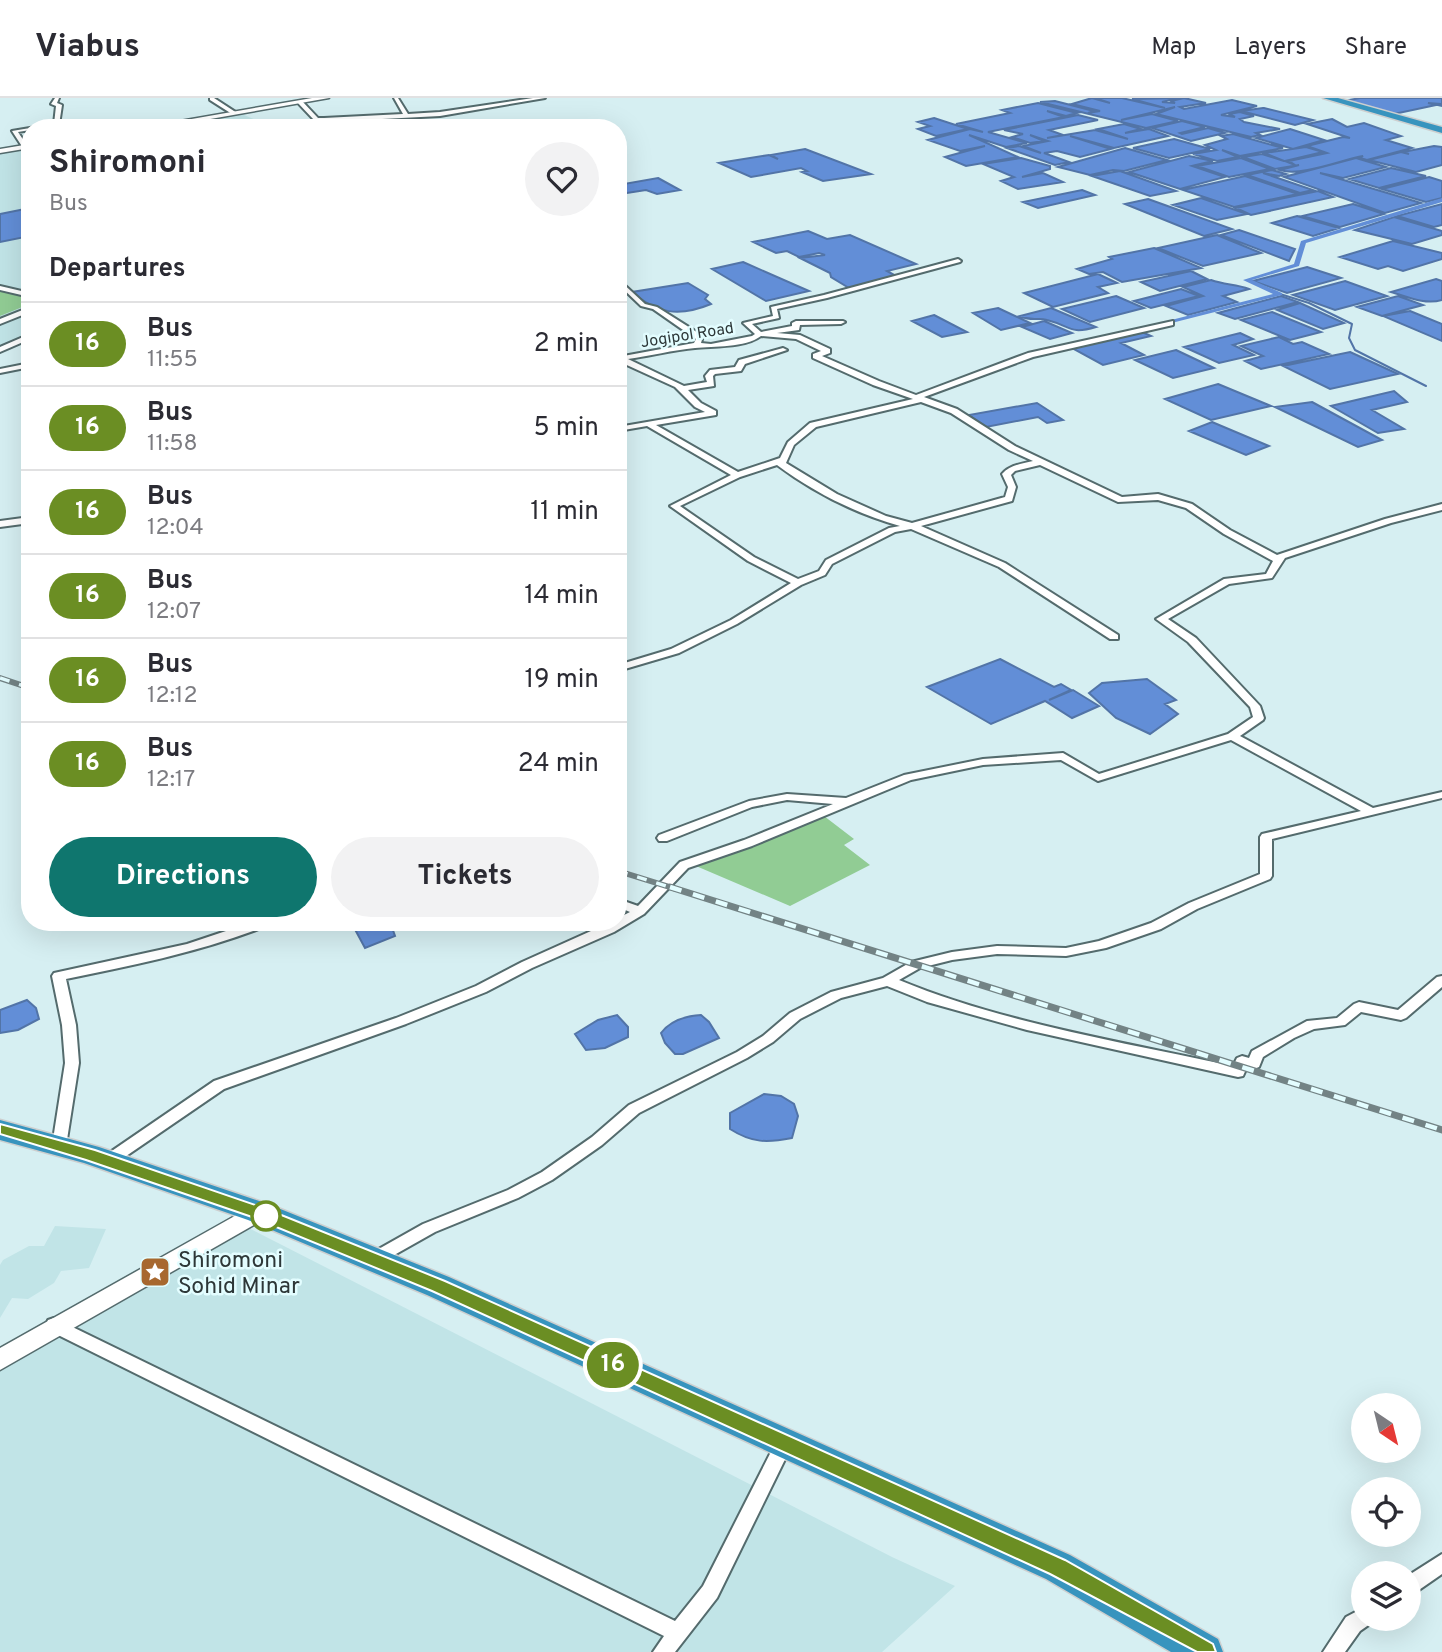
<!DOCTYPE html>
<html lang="en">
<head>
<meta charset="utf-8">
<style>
	body { margin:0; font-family:Overpass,sans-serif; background:#f2f2f3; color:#2b2b33; height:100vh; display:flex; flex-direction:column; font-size:26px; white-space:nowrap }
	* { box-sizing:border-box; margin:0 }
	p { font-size:23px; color:#7c7c81 }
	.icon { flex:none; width:38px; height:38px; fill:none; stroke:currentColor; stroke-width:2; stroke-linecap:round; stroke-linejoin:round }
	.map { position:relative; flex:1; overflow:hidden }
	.drawer { position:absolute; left:21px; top:21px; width:606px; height:812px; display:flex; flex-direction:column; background:#fff; border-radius:28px; box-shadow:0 7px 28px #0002 }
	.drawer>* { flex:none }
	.badge { padding:0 14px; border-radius:23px; font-size:24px; line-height:46px }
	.needle { width:46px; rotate:145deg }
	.buttons { position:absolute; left:1351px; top:1295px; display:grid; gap:14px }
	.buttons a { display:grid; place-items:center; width:70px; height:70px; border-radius:50%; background:#fff; box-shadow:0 7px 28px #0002; font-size:35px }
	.map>.badge { position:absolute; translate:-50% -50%; box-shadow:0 0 0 4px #fff }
	h2 { padding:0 28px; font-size:26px; line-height:63px }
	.round { display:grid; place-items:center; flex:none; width:74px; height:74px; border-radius:37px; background:#f2f2f3 }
	.overview { display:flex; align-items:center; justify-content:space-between; height:119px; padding:0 28px }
	h1 { font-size:33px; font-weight:700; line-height:52px }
	.cta { display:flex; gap:14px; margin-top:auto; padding:14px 28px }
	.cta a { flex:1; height:80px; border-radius:42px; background:#0f766e; color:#fff; font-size:28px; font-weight:700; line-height:80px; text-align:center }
	.cta a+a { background:#f2f2f3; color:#2b2b33 }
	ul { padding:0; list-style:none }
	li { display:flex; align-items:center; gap:21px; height:84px; padding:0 28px; border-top:2px solid #e1e1e2 }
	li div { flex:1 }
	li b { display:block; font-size:26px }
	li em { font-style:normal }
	li .badge { min-width:77px; font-weight:700; text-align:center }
	header { display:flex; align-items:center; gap:42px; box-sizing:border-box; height:98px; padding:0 35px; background:#fff; border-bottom:2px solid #e1e1e2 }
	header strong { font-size:33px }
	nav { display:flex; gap:38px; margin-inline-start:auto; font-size:24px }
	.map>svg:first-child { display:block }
	.built { fill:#c1e4e7 }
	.green { fill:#91cc94 }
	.water { fill:#628ed7; stroke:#5274a7; stroke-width:2 }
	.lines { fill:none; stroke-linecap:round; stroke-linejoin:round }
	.stream { stroke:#5274a7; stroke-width:2 }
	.canal { fill:#628ed7; fill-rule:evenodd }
	.street-casing { stroke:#546b6d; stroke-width:4 }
	.secondary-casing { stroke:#546b6d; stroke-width:3 }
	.highway-casing { stroke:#cdcfcf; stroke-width:3 }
	.street { fill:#fff; fill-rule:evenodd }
	.secondary { fill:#fff; fill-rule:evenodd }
	.highway { fill:#3894be; fill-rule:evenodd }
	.rail-far1-casing { stroke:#738385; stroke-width:6 }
	.rail-casing { stroke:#738385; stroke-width:7 }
	.rail-far1 { stroke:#e3fdff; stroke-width:3.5; stroke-dasharray:10; stroke-linecap:butt }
	.rail { stroke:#e3fdff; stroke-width:4.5; stroke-dasharray:12; stroke-linecap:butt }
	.line { fill:#6b8e23; stroke:#fff; stroke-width:2 }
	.stop-dot { fill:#fff; stroke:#6b8e23; stroke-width:3.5 }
	.labels { text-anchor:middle; stroke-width:5; stroke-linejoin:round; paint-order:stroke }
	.far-street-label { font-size:16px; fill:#2d3738; stroke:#e3fdff }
	.near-poi-label { font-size:23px; fill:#2d3738; stroke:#e3fdff; text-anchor:start }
</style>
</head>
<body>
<header>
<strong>Viabus</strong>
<nav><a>Map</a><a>Layers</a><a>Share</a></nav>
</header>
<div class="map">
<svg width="1442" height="1554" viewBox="0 0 1442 1554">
	<rect width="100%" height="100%" fill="#d6eff2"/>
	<path class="built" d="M 239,15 L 276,30 L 153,30 Z
		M 30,50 L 30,237 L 0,250 L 0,54 Z
		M 241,1126 L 892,1459 L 955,1488 L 882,1554 L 0,1554 L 0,1266 Z
		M 55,1128 L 106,1131 L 89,1170 L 61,1173 L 54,1185 L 28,1201 L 12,1200 L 0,1220 L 0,1167 L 3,1162 L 29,1148 L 44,1148 Z"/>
	<path class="green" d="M 0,193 L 30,200 L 30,206 L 0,218 Z
		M 824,718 L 854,741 L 844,747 L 870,767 L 790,808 L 696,768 Z"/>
	<path class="water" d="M 1092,0 L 1110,5 L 1095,0 L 1122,0 L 1165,10 L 1132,1 L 1179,0 L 1162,4 L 1175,5 L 1171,3 L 1184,0 L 1206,5 L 1180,9 L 1184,11 L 1232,2 L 1257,8 L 1221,17 L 1235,19 L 1229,16 L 1240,14 L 1254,18 L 1240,21 L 1244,24 L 1280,31 L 1256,35 L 1260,37 L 1251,39 L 1156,16 L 1175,9 L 1121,22 L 1152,16 L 1178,23 L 1146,30 L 1040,4 L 1055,3 L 1094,13 L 1088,15 L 1100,13 L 1072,6 Z
		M 1360,0 L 1442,0 L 1442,8 L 1438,7 L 1441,6 L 1428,5 L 1436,7 L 1394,16 L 1344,3 Z
		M 1038,5 L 1077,15 L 1066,18 L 1047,13 L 1064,19 L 988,34 L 1027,45 L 1006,49 L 969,37 L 1018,59 L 966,68 L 945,59 L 985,48 L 960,53 L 928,42 L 970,31 L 983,34 L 956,26 L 1010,15 L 1002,12 Z
		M 1263,10 L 1264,10 L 1313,22 L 1295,27 L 1241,13 Z
		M 1078,17 L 1098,22 L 1049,32 L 1063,37 L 1047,40 L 1095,32 L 1128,41 L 1098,31 L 1124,26 L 1141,31 L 1125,35 L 1149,31 L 1168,38 L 1114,50 L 1070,38 L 1111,51 L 1080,59 L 1057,53 L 1044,55 L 1069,64 L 1055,67 L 1007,50 L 1019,48 L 1041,55 L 1023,48 L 1048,43 L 1030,37 L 1044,43 L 1030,45 L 1012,39 L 1023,36 L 1004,32 Z
		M 934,20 L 968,31 L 936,38 L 918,31 L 930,28 L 918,24 Z
		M 1332,21 L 1347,29 L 1364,25 L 1401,38 L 1386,42 L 1412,50 L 1367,62 L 1360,60 L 1363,58 C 1341,62 1301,79 1280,72 L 1299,67 L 1275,71 L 1243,59 L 1262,56 L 1284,63 L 1264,55 L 1306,49 L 1323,54 L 1285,63 L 1295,67 L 1289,63 L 1327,55 L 1307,48 L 1343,39 L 1350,40 L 1307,26 Z
		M 1182,23 L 1205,29 L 1180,35 L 1182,36 L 1208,30 L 1225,35 L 1191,43 L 1152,30 Z
		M 1290,31 L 1324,42 L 1293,51 L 1256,40 Z
		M 1233,36 L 1283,50 L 1240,58 L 1222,52 L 1238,59 L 1217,63 L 1193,56 L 1216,52 L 1205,47 L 1227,41 L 1221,38 Z
		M 1174,41 L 1210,51 L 1169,60 L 1133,50 Z
		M 1434,48 L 1442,49 L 1442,67 L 1416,74 L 1369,62 L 1401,54 L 1409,56 L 1403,54 Z
		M 1125,50 L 1167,62 L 1124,73 L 1113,72 L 1090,77 L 1058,69 Z
		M 805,51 L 871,76 L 823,83 L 802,74 L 807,73 L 801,70 L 751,79 L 719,65 L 769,57 L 778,61 L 771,57 Z
		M 1189,58 L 1213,63 L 1192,68 L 1225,79 L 1180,91 L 1129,74 Z
		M 1021,60 L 1050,68 L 1050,71 L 1022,79 L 1043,75 L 1063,84 L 1018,91 L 1001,83 L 1014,79 L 983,66 Z
		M 1241,60 L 1270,71 L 1229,79 L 1197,68 Z
		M 1356,60 L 1386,69 L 1343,80 L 1320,75 L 1421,105 L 1385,115 L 1284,79 Z
		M 1391,70 L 1426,78 L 1379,90 L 1349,81 Z
		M 1272,72 L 1286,76 L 1279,78 L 1263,75 L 1313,92 L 1300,95 L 1247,77 Z
		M 1120,73 L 1176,93 L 1150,98 L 1092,78 Z
		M 1245,78 L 1298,96 L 1234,109 L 1183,92 Z
		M 1429,79 L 1442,83 L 1442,100 L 1426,104 L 1382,91 Z
		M 658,80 L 680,92 L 657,96 L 646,92 L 627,95 L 618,90 L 618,87 Z
		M 1082,92 L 1095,97 L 1038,110 L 1023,104 Z
		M 1318,93 L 1333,99 L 1251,117 L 1236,110 Z
		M 1201,100 L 1247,116 L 1217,122 L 1173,107 Z
		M 1148,101 L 1232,131 L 1204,138 L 1125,106 Z
		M 1353,106 L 1384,116 L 1340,129 L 1302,118 Z
		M 1442,106 L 1442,127 L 1434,129 L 1397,118 Z
		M 30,110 L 30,138 L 0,144 L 0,116 Z
		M 1297,118 L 1339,130 L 1313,138 L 1272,125 Z
		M 1394,119 L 1442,133 L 1442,137 L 1412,146 L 1355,132 Z
		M 1239,132 L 1295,151 L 1289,163 L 1221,137 Z
		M 808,133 L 827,141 L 850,137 L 916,166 L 887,173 L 898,179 L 849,190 L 831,179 L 830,175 L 800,160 L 825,157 L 819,155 L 799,159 L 787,153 L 776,155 L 753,144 Z
		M 1217,137 L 1261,155 L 1203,168 L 1158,150 Z
		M 1393,143 L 1442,155 L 1442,161 L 1403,173 L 1388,168 L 1378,171 L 1340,159 Z
		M 1154,150 L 1201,170 L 1122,184 L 1103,174 L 1089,176 L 1077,171 L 1112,161 L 1109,159 Z
		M 743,164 L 809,193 L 766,203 L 712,171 Z
		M 1307,169 L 1341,180 L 1287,195 L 1253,183 Z
		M 1191,173 L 1207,181 L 1160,193 L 1141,184 Z
		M 1098,176 L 1117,185 L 1098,189 L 1108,195 L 1053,209 L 1024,195 Z
		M 1436,181 L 1442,183 L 1442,202 C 1425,207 1408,199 1391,194 Z
		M 1211,182 C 1225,187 1236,186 1249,191 L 1223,198 L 1237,204 L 1188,217 L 1166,208 L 1203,198 L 1183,189 Z
		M 1345,183 L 1387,198 L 1335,212 L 1293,197 Z
		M 688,185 L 708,197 L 705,201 L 711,206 C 680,219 656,216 632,194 Z
		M 1181,191 L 1199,198 L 1151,210 L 1134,203 Z
		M 1116,198 L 1144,210 L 1090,224 L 1062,211 Z
		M 1281,198 L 1298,204 L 1235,221 L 1218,215 Z
		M 1398,198 L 1423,207 L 1382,218 L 1357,209 Z
		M 1300,205 L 1344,225 L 1323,231 L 1277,212 Z
		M 998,210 L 1030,225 L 1001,232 L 973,215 Z
		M 1051,210 L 1096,229 C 1069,237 1071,228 1047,222 C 1037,219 1033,224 1020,218 Z
		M 1410,213 L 1442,226 L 1442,243 L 1383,218 Z
		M 1272,214 L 1321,234 L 1290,242 L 1241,222 Z
		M 934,217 L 967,234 L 942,239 L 912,223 Z
		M 1044,223 L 1072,235 L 1050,241 L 1022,229 Z
		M 1142,234 L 1151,238 L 1121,245 L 1144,257 L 1103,267 L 1070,249 Z
		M 1240,235 L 1253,241 L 1233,247 L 1254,257 L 1219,265 L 1184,249 Z
		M 1279,239 L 1293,246 L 1302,244 L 1329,256 L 1261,271 L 1245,263 L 1263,258 L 1241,248 Z
		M 1176,252 L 1214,270 L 1173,280 L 1135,262 Z
		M 1350,254 L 1398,276 L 1330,291 L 1283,268 Z
		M 1218,286 L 1271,308 L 1211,322 L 1165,301 Z
		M 1394,293 L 1407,304 L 1372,312 L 1404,331 L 1378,335 L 1331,308 Z
		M 1312,304 L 1382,342 L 1358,349 L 1275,309 Z
		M 1037,305 L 1063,322 L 1047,325 L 1038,319 L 986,329 L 969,317 Z
		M 1212,324 L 1269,348 L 1246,357 L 1189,333 Z
		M 1000,561 L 1054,589 L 1061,586 L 1071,592 L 1049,602 L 1073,592 L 1099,608 L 1072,620 L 1045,603 L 991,626 L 927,589 Z
		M 1147,581 L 1176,602 L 1165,606 L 1178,616 L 1150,636 L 1116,620 L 1089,595 L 1102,585 Z
		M 351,824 L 390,824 L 395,838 L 365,850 Z
		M 27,902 L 36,910 L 39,921 L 18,932 L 0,935 L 0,912 Z
		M 617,917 L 628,929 L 628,939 L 605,950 L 586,952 L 575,936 L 598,922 Z
		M 701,917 L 709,924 L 719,940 L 683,956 L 675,956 L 665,945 L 661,935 C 671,922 685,918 701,917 Z
		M 764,996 L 781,998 L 794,1006 L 798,1018 L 792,1040 C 767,1045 752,1045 730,1031 L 730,1015 Z"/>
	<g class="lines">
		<path class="stream" d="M 1280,196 L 1309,205 L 1352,226 L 1349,240 L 1355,252 L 1426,288"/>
		<path class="canal" d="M 1442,100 L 1442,104 L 1306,145 L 1299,168 L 1252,182 L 1282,195 L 1282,197 L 1144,232 L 1140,230 L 1273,196 L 1243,182 L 1294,166 L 1301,143 Z"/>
		<g class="street-casing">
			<path id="street" d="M 55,0 L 59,0 L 57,5 L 62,7 L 59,27 L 46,30 L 30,30 L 30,32 L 18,34 L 28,49 L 23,50 L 12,33 L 54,26 L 56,8 L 51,6 Z
				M 210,0 L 214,0 L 237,15 L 232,16 L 210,2 Z
				M 394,0 L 398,0 L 408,16 L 440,14 L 533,0 L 545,0 L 440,18 L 324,24 L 314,22 L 297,4 L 302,3 L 318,20 L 324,20 L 403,16 Z
				M 958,161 L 961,163 L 960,164 L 827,200 L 777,211 L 779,220 L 752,226 L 761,234 L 792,228 L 792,225 L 796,223 L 843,223 L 845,224 L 841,226 L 800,227 L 799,232 L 777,235 L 800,237 L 830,251 L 830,255 L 822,258 L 879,283 L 916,297 L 1028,255 L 1173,223 L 1173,227 L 1033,259 L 924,299 L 957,311 L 1015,348 L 1122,399 L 1158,396 L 1192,406 L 1230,432 L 1277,457 L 1385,421 L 1442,406 L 1442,412 L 1391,425 L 1285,460 L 1272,480 L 1229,486 L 1168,521 L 1196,540 L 1260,608 L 1264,620 L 1263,622 L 1240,638 L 1373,710 L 1442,694 L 1442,700 L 1272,741 L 1272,778 L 1270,781 L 1197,811 L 1161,831 L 1106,850 L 1066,858 L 997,856 L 952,862 L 920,870 L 899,882 C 1003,925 1123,944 1233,968 L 1237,960 L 1242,958 L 1249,960 L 1252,953 L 1307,923 L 1337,920 L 1354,906 L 1359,904 L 1398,912 L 1437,879 L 1442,878 L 1442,889 L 1406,920 L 1401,922 L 1361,914 L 1345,927 L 1314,931 L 1294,940 L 1263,959 L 1259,969 L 1254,971 L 1247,969 L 1243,978 L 1238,979 L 1027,932 L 927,904 L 887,888 L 841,900 L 800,921 L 773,944 L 747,960 L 639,1015 L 602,1047 L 552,1082 L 518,1100 L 435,1134 L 380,1165 L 374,1167 L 368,1165 L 366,1161 L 368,1157 L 423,1126 L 508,1092 L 542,1074 L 592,1039 L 629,1007 L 737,954 L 763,938 L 790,915 L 831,894 L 883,880 L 911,864 L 952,854 L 997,848 L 1066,850 L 1099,843 L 1151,825 L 1189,805 L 1260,776 L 1260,739 L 1262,736 L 1361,713 L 1231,642 L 1098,683 L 1061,662 L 983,667 L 911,682 L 752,748 L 688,770 L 644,816 L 614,834 L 532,870 L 486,894 L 406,926 L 224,991 L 113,1067 L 108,1069 L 103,1067 L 101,1063 L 103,1059 L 214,983 L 396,920 L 476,888 L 522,864 L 611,824 L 618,824 L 618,820 L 630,814 L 618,809 L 618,801 L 638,808 L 680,764 L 744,742 L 833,706 L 787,702 L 752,709 L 667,743 L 659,743 L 657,740 L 659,737 L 749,703 L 787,696 L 846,700 L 904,677 L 983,661 L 1063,655 L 1099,676 L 1228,636 L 1253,619 L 1250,609 L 1188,544 L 1156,521 L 1224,481 L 1266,476 L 1273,463 L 1224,436 L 1186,410 L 1158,402 L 1118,404 L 1040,367 L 1015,373 L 1011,377 L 1016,389 L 1012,403 L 921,428 L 1005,465 L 1118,537 L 1118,541 L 1110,541 L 999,469 L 911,431 L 895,434 L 832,466 L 825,477 L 801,487 L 737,526 L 679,555 L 618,573 L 618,567 L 671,551 L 731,522 L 791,485 L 748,463 L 670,408 L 731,377 L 647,328 L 618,333 L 618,329 L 705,314 L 695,309 L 675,289 L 618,263 L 618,259 L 694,245 L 696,241 L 653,211 L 641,208 L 618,186 L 618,181 L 645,206 L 657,209 L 703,238 L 701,245 L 711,246 L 752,238 L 755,236 L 743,225 L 773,218 L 771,209 L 824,197 ZM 761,238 L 796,241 L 821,253 L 813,256 L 813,260 L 873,287 L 913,301 L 810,325 L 788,344 L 780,360 L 738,374 L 656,327 L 716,317 L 716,313 L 701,305 L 688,292 L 714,288 L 713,278 L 715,276 L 741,273 L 745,266 L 787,252 L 783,250 L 739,262 L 735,269 L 710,272 L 705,278 L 707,284 L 684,288 L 628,261 C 650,258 673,252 695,250 C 714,248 745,250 761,238 ZM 921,304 L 951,315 L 1009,352 L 1033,363 C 1021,366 1010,367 1002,376 L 1008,389 L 1005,399 L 912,425 L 886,418 L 837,396 L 786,365 L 794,347 L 816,329 ZM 777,367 C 813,394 857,416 900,428 L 889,430 L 826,462 L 819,473 L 798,481 L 754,459 L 680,408 L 740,379 Z
				M 0,188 L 30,195 L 30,199 L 0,192 Z
				M 30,209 L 30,214 L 0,226 L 0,221 Z
				M 30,236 L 30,241 L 0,254 L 0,249 Z
				M 30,265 L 30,269 L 0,275 L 0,271 Z
				M 30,419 L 30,425 L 0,429 L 0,423 Z
				M 253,824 L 271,824 L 269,827 C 204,853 135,867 66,881 L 76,927 L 79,965 L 66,1048 L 64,1052 L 59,1053 L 54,1052 L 52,1048 L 65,965 L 62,927 L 52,878 L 54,875 L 187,846 Z
				M 54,1220 L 675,1523 L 703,1488 L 778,1340 L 784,1337 L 790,1340 L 793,1345 L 717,1500 L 675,1554 L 653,1554 L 664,1538 L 48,1232 L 46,1227 L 48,1222 Z
				M 1442,1456 L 1442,1476 L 1416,1494 L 1409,1497 L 1409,1477 Z
				M 1363,1510 L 1363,1521 L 1372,1521 L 1370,1526 L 1360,1533 L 1345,1554 L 1323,1554 L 1346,1519 Z"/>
		</g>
		<g class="secondary-casing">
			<path id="secondary" d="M 312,0 L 329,0 L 159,30 L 140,30 Z
				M 30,46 L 30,50 L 0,55 L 0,51 Z
				M 258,1105 L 266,1108 L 269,1114 L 266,1120 L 0,1272 L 0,1250 Z"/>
		</g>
		<g class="highway-casing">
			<path id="highway" d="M 1323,0 L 1338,0 L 1442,29 L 1442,35 Z
				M 0,1022 L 99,1049 L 268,1106 L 449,1179 L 1070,1457 L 1218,1541 L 1223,1554 L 1171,1554 L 1046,1481 L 427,1197 L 248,1122 L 84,1065 L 0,1042 Z"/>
		</g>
		<use href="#street" class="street"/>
		<use href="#secondary" class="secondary"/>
		<use href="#highway" class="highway"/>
		<g class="rail-far1-casing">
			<path id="rail-far1" d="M 0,580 L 30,590
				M 618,773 L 676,791"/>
		</g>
		<g class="rail-casing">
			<path id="rail" d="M 670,789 L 1442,1032"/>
		</g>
		<use href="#rail-far1" class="rail-far1"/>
		<use href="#rail" class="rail"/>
	</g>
	<path class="line" d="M 0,1026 L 95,1052 L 264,1110 L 445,1183 L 1065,1462 L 1213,1546 L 1216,1554 L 1197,1554 L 1050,1476 L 432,1193 L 252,1119 L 86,1062 L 0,1036 Z"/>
	<defs>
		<g id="sight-square" transform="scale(1.575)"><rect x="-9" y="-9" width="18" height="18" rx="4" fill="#a7682f" stroke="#e3fdff"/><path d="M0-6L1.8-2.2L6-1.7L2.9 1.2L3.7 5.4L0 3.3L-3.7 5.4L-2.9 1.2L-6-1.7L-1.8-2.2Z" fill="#fff"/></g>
	</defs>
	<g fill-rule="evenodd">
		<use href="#sight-square" x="155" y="1174"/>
	</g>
	<circle class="stop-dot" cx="266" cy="1118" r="14"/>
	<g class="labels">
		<g class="far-street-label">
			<text transform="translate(687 236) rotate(-9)" y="6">Jogipol Road</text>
		</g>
		<g class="near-poi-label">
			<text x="178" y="1169">Shiromoni<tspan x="178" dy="26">Sohid Minar</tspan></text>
		</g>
	</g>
</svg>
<div class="buttons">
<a><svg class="needle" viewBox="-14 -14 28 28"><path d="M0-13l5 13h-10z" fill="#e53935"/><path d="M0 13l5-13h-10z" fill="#7c7c81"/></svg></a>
<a><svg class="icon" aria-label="locate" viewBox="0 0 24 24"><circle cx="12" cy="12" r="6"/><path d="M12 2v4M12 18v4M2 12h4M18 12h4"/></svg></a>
<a><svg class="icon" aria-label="layers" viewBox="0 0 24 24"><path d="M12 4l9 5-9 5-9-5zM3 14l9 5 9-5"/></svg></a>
</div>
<b class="badge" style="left:613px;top:1267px;background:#6b8e23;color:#fff">16</b>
<section class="drawer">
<div class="overview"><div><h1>Shiromoni</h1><p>Bus</p></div><a class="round"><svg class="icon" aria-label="heart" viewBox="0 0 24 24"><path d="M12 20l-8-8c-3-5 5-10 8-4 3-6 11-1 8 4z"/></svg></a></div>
<h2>Departures</h2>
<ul>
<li><span class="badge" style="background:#6b8e23;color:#fff">16</span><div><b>Bus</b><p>11:55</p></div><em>2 min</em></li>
<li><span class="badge" style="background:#6b8e23;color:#fff">16</span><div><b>Bus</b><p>11:58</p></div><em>5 min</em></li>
<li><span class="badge" style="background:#6b8e23;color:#fff">16</span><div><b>Bus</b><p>12:04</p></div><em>11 min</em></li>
<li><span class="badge" style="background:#6b8e23;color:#fff">16</span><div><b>Bus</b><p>12:07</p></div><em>14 min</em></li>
<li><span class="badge" style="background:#6b8e23;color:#fff">16</span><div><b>Bus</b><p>12:12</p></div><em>19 min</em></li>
<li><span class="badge" style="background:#6b8e23;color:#fff">16</span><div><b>Bus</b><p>12:17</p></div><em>24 min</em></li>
</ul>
<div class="cta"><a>Directions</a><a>Tickets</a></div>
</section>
</div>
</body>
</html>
